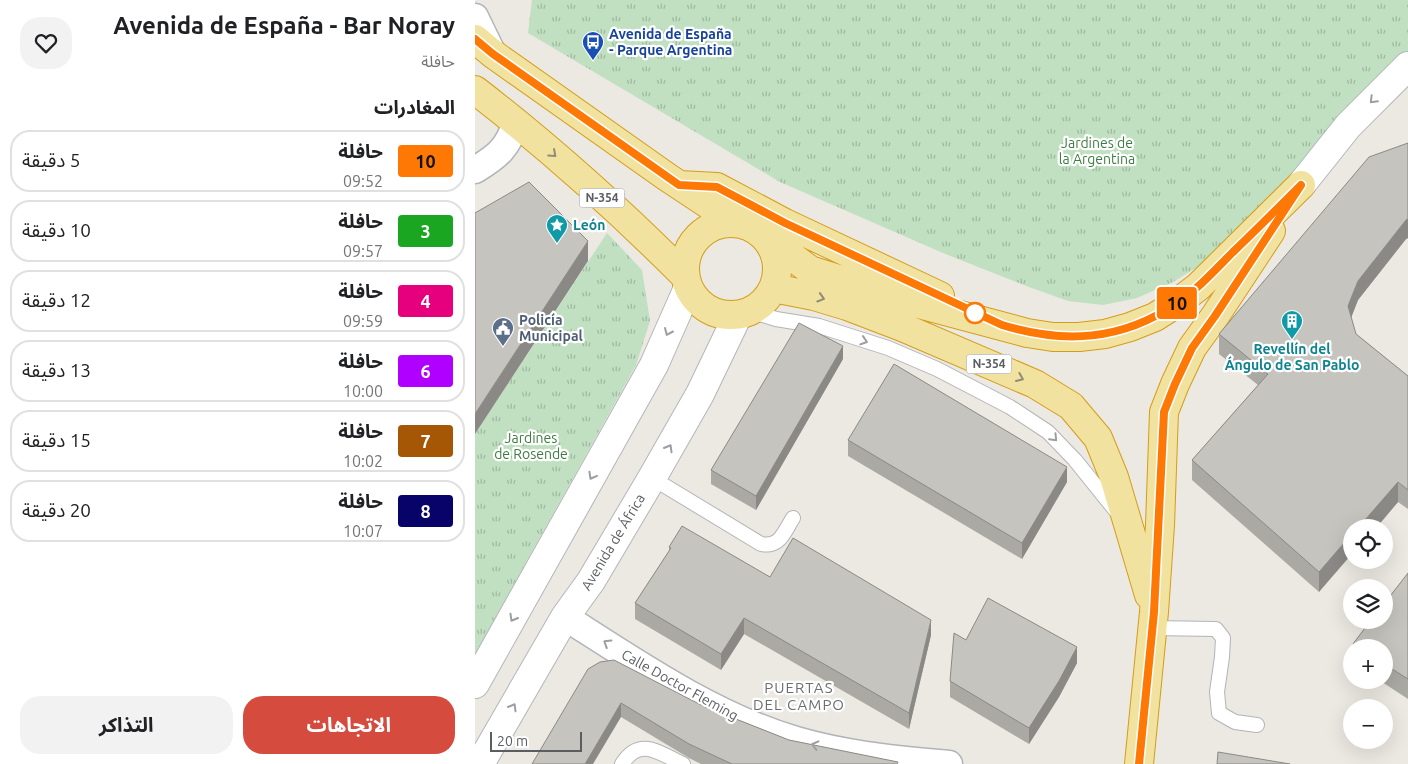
<!DOCTYPE html>
<html lang="ar">
<head>
<meta charset="utf-8">
<style>
	body { margin:0; font-family:Ubuntu,"Noto Sans Arabic",sans-serif; background:#f2f2f2; color:#202124; direction:rtl; height:100vh; display:flex; flex-direction:column; font-size:19px; white-space:nowrap }
	* { box-sizing:border-box; margin:0 }
	p { font-size:16px; color:#757577 }
	.icon { flex:none; width:28px; height:28px; fill:none; stroke:currentColor; stroke-width:2; stroke-linecap:round; stroke-linejoin:round }
	.map { position:relative; flex:1; overflow:hidden; direction:ltr }
	.details { display:flex; flex-direction:column; background:#fff; width:475px }
	.details>* { flex:none }
	.badge { padding:0 10px; border-radius:4px; font-size:18px; line-height:32px }
	.controls { position:absolute; left:868px; top:519px; display:grid; gap:10px }
	.controls a { display:grid; place-items:center; width:50px; height:50px; border-radius:50%; background:#fff; box-shadow:0 5px 20px #0002; font-size:25px }
	.scale { position:absolute; left:15px; bottom:12px; width:92px; box-sizing:border-box; padding-left:5px; border:2px solid #5a5d61; border-top:0; font-size:14px; line-height:18px; white-space:nowrap; color:#5a5d61; -webkit-text-stroke:4px #fff; paint-order:stroke }
	.map>.badge { position:absolute; translate:-50% -50%; box-shadow:0 0 0 2px #fff }
	h2 { padding:0 20px; font-size:19px; line-height:45px }
	.round { display:grid; place-items:center; flex:none; width:52px; height:52px; border-radius:20px; background:#f2f2f2 }
	.headline { display:flex; align-items:center; justify-content:space-between; height:85px; padding:0 20px }
	h1 { font-size:24px; font-weight:700; line-height:38px }
	.primary-button { display:flex; gap:10px; margin-top:auto; padding:10px 20px }
	.primary-button a { flex:1; height:58px; border-radius:20px; background:#d54c3e; color:#fff; font-size:20px; font-weight:700; line-height:58px; text-align:center }
	.primary-button a+a { background:#f2f2f2; color:#202124 }
	ul { padding:0; list-style:none }
	li { display:flex; align-items:center; gap:15px; height:62px; margin:0 10px 8px; padding:0 10px; border:2px solid #e0e0e0; border-radius:20px }
	li div { flex:1 }
	li b { display:block; font-size:19px }
	li em { font-style:normal }
	li .badge { min-width:55px; font-weight:700; text-align:center }
	main { display:flex; flex:1; min-height:0 }
	.map>svg:first-child { display:block }
	.park { fill:url(#park-tufts) }
	.lines { fill:none; stroke-linecap:round; stroke-linejoin:round }
	.service-casing { stroke:#b2b4b8; stroke-width:16 }
	.minor-casing { stroke:#b2b4b8; stroke-width:29 }
	.secondary-casing { stroke:#b3b6ba; stroke-width:30 }
	.trunk-casing { stroke:#d49d19; stroke-width:30 }
	.service { stroke:#fff; stroke-width:14 }
	.minor { stroke:#fff; stroke-width:26 }
	.secondary { stroke:#fff; stroke-width:28 }
	.trunk { stroke:#f2e2a0; stroke-width:28 }
	.wall { fill:#aaa9a3 }
	.shaded-wall { fill:#8b8985 }
	.building { fill:#c6c4be; stroke:#8b8985 }
	.oneway { stroke:#9c9ea0 }
	.oneway2 { stroke:#8f8c77 }
	.line-casing { stroke:#fff; stroke-width:11 }
	.line { stroke:#fd7804; stroke-width:8 }
	.stop-dot { fill:#fff; stroke:#fd7804; stroke-width:2.5 }
	.labels { text-anchor:middle; stroke-width:4.5; stroke-linejoin:round; paint-order:stroke }
	.shield { fill:#fff; stroke:#8c8e90; stroke-width:1 }
	.shield-label { font-size:12px; font-weight:bold; fill:#5a5d61 }
	.transit-label { font-size:14px; font-weight:bold; fill:#164399; stroke:#fff; text-anchor:start }
	.park-label { font-size:14px; fill:#3d7d41; stroke:#fff }
	.culture-label { font-size:14px; font-weight:bold; fill:#0d838f; stroke:#fff; text-anchor:start }
	.service-label { font-size:14px; font-weight:bold; fill:#4e5e75; stroke:#fff; text-anchor:start }
	.street-label { font-size:14px; fill:#5a5d61; stroke:#fff }
	.neighbourhood-label { font-size:15px; letter-spacing:1px; fill:#6b6f72; stroke:#fff }
</style>
</head>
<body>
<main>
<div class="map">
<svg width="933" height="764" viewBox="0 0 933 764">
	<defs>
		<pattern id="park-tufts" width="24" height="20" patternUnits="userSpaceOnUse" patternTransform="scale(1.25)"><rect width="24" height="20" fill="#c0e0c1"/><path d="M3 7l-1-3M5 7V3M7 7l1-3M15 17l-1-3M17 17v-4M19 17l1-3" fill="none" stroke="#9fb9a0"/></pattern>
	</defs>
	<rect width="100%" height="100%" fill="#ebe9e1"/>
	<path class="park" d="M 57,0 L 933,0 L 933,54 L 770,222 L 724,266 L 698,282 L 662,298 L 628,305 L 593,301 L 554,287 L 468,253 L 305,182 L 53,33 Z
		M 132,233 L 167,270 L 175,321 L 161,365 L 0,654 L 0,434 Z"/>
	<g class="lines">
		<g class="service-casing">
			<path id="service" d="M 275,311 L 301,319 L 344,326 L 413,348 L 462,369 L 535,407 L 573,432 L 600,460 L 641,511
				M 177,478 L 286,544 C 305,548 309,532 318,518
				M 677,628 L 741,629 L 748,638 L 747,657 L 742,692 L 744,713 L 760,722 L 782,725
				M 147,764 C 165,736 184,753 208,764"/>
		</g>
		<g class="minor-casing">
			<path id="minor" d="M 0,17 L 18,54
				M 0,170 C 23,156 33,148 41,122
				M 90,617 C 162,663 239,716 321,740 C 372,755 422,759 474,764"/>
		</g>
		<g class="secondary-casing">
			<path id="secondary" d="M 826,185 L 873,126 L 933,66
				M 0,684 L 179,365 L 213,288
				M 5,764 L 90,617 L 116,581 L 177,478 L 225,394 L 263,315"/>
		</g>
		<g class="trunk-casing">
			<path id="trunk" d="M 0,39 L 18,54 L 192,177 L 260,222
				M 0,90 C 74,147 144,210 210,276
				M 204,185 L 242,187 L 310,223 L 465,296
				M210 269a46 46 0 1 1 92 0a46 46 0 1 1-92 0Z
				M 283,231 L 335,270 L 440,303 L 552,333 L 578,337 L 604,337 L 630,334 L 655,327 L 680,317 L 702,303 L 723,287 L 826,185
				M 298,288 L 339,296 L 372,306 L 427,327 L 560,384 L 596,406 L 623,438 L 639,477 L 674,595
				M 664,764 L 679,612 L 685,525 L 689,412 L 700,384 L 717,348 L 740,316 L 796,231"/>
		</g>
		<use href="#service" class="service"/>
		<use href="#minor" class="minor"/>
		<use href="#secondary" class="secondary"/>
		<use href="#trunk" class="trunk"/>
	</g>
	<path class="wall" d="M 933,143 L 933,238 L 931,239 L 883,300 L 876,317 L 881,334 L 933,376 L 933,509 L 923,502 L 901,528 L 876,528 L 844,592 L 717,480 L 717,460 L 783,385 L 744,354 L 744,334 Z
		M 368,359 L 281,510 L 236,484 L 236,470 Z
		M 373,440 L 592,482 L 547,559 L 373,456 Z
		M 194,547 L 295,577 L 456,635 L 434,729 L 269,634 L 246,670 L 160,619 L 160,603 L 194,551 Z
		M 933,573 L 933,699 L 904,680 L 909,680 L 909,648 L 878,648 L 878,644 Z
		M 491,640 L 602,663 L 584,697 L 554,744 L 475,697 L 475,681 Z
		M 113,669 L 228,706 L 314,740 L 423,764 L 226,764 L 214,758 L 146,717 Z"/>
	<path class="shaded-wall" d="M 933,219 L 933,238 L 931,239 L 883,300 L 873,326 L 873,306 L 883,281 L 931,220 Z
		M 113,241 L 113,261 L 0,434 L 0,414 Z
		M 368,346 L 368,359 L 281,510 L 281,496 Z
		M 592,467 L 592,482 L 547,559 L 547,543 Z
		M 923,482 L 923,502 L 901,528 L 883,528 Z
		M 876,535 L 876,555 L 844,592 L 844,572 Z
		M 269,618 L 269,634 L 246,670 L 246,654 Z
		M 456,620 L 456,635 L 434,729 L 434,713 Z
		M 602,647 L 602,663 L 584,697 L 554,744 L 554,728 Z
		M 146,703 L 146,717 L 118,764 L 110,764 Z"/>
	<path class="building" d="M 933,143 L 933,219 L 931,220 L 883,281 L 873,306 L 881,334 L 933,376 L 933,490 L 923,482 L 883,528 L 876,528 L 876,535 L 844,572 L 717,460 L 793,374 L 744,334 L 894,157 Z
		M 54,182 L 113,241 L 0,414 L 0,213 Z
		M 324,323 L 368,346 L 281,496 L 236,470 Z
		M 419,364 L 592,467 L 547,543 L 373,440 Z
		M 207,526 L 295,577 L 318,538 L 456,620 L 434,713 L 269,618 L 246,654 L 160,603 L 196,548 L 194,547 Z
		M 933,573 L 933,679 L 909,664 L 909,648 L 884,648 L 878,644 L 896,620 L 909,620 L 909,604 Z
		M 513,598 L 602,647 L 584,681 L 554,728 L 475,681 L 479,633 L 491,640 Z
		M 139,660 L 228,706 L 314,740 L 423,762 L 422,764 L 257,764 L 214,744 L 146,703 L 110,764 L 57,764 L 113,669 L 125,662 Z
		M 743,752 L 815,764 L 742,764 Z"/>
	<defs><path id="oneway-chevron" d="M-2-3.5L2.5 0L-2 3.5" fill="none" stroke-width="1.6" stroke-linecap="round" stroke-linejoin="round" transform="scale(1.25)"/></defs>
	<g class="oneway">
		<use href="#oneway-chevron" transform="translate(898 100) rotate(135)"/>
		<use href="#oneway-chevron" transform="translate(193 332) rotate(114)"/>
		<use href="#oneway-chevron" transform="translate(389 341) rotate(18)"/>
		<use href="#oneway-chevron" transform="translate(579 438) rotate(46)"/>
		<use href="#oneway-chevron" transform="translate(194 448) rotate(-60)"/>
		<use href="#oneway-chevron" transform="translate(117 476) rotate(119)"/>
		<use href="#oneway-chevron" transform="translate(38 618) rotate(120)"/>
		<use href="#oneway-chevron" transform="translate(132 643) rotate(-148)"/>
		<use href="#oneway-chevron" transform="translate(38 707) rotate(-60)"/>
		<use href="#oneway-chevron" transform="translate(340 745) rotate(-166)"/>
	</g>
	<g class="oneway2">
		<use href="#oneway-chevron" transform="translate(78 154) rotate(42)"/>
		<use href="#oneway-chevron" transform="translate(346 298) rotate(17)"/>
		<use href="#oneway-chevron" transform="translate(545 378) rotate(23)"/>
	</g>
	<g class="lines">
		<g class="line-casing">
			<path id="line" d="M 0,39 L 18,54 L 204,185 L 242,187 L 310,223 L 527,325 C 589,344 647,341 702,303 C 723,289 740,270 758,252 C 781,230 803,208 826,185 L 740,316 L 717,348 L 700,384 L 689,412 L 679,612 L 664,764"/>
		</g>
		<use href="#line" class="line"/>
	</g>
	<defs>
		<g id="bus-pin" transform="scale(1.125)"><path d="M0 17L-7.5 6A9.5 9.5 0 1 1 7.5 6Z" fill="#1a4fb4" stroke="#fff"/><path d="M-5-6H5V4H4V6H2V4H-2V6H-4V4H-5ZM-3.5-4V0h7V-4ZM-3.5 1.2v1.5H-2V1.2ZM2 1.2v1.5H3.5V1.2Z" fill="#fff"/></g>
		<g id="sight-pin" transform="scale(1.125)"><path d="M0 17L-7.5 6A9.5 9.5 0 1 1 7.5 6Z" fill="#0f9aa8" stroke="#fff"/><path d="M0-6L1.8-2.2L6-1.7L2.9 1.2L3.7 5.4L0 3.3L-3.7 5.4L-2.9 1.2L-6-1.7L-1.8-2.2Z" fill="#fff"/></g>
		<g id="building-pin" transform="scale(1.125)"><path d="M0 17L-7.5 6A9.5 9.5 0 1 1 7.5 6Z" fill="#0f9aa8" stroke="#fff"/><path d="M-4-6H4V6H1V3H-1V6H-4ZM-2.5-4.3h1.7v1.8h-1.7ZM.8-4.3h1.7v1.8H.8ZM-2.5-1h1.7V.8h-1.7ZM.8-1h1.7V.8H.8Z" fill="#fff"/></g>
		<g id="civic-pin" transform="scale(1.125)"><path d="M0 17L-7.5 6A9.5 9.5 0 1 1 7.5 6Z" fill="#5c6f8a" stroke="#fff"/><path d="M-.6-6.5H3V-4.5H.6V-3L4-1V1h2V6H-6V1h2V-1L-.6-3ZM-1.2 2.5V6h2.4V2.5Z" fill="#fff"/></g>
	</defs>
	<g fill-rule="evenodd">
		<use href="#bus-pin" x="118" y="42"/>
		<use href="#sight-pin" x="82" y="225"/>
		<use href="#building-pin" x="817" y="321"/>
		<use href="#civic-pin" x="28" y="328"/>
	</g>
	<circle class="stop-dot" cx="500" cy="313" r="10"/>
	<g class="labels">
		<g class="shield">
			<rect x="104.5" y="188.5" width="45" height="19" rx="4"/>
			<rect x="491.5" y="354.5" width="45" height="19" rx="4"/>
		</g>
		<g class="shield-label">
			<text x="127" y="202">N-354</text>
			<text x="514" y="368">N-354</text>
		</g>
		<g class="transit-label">
			<text x="134" y="39">Avenida de España<tspan x="134" dy="16">- Parque Argentina</tspan></text>
		</g>
		<g class="park-label">
			<text x="622" y="148">Jardines de<tspan x="622" dy="16">la Argentina</tspan></text>
			<text x="56" y="443">Jardines<tspan x="56" dy="16">de Rosende</tspan></text>
		</g>
		<g class="culture-label">
			<text x="98" y="230">León</text>
			<text x="817" y="354" text-anchor="middle">Revellín del<tspan x="817" dy="16">Ángulo de San Pablo</tspan></text>
		</g>
		<g class="service-label">
			<text x="44" y="325">Policía<tspan x="44" dy="16">Municipal</tspan></text>
		</g>
		<g class="street-label">
			<text transform="translate(138 542) rotate(-59)" y="5">Avenida de África</text>
			<text transform="translate(205 685) rotate(29)" y="5">Calle Doctor Fleming</text>
		</g>
		<g class="neighbourhood-label">
			<text x="324" y="693">PUERTAS<tspan x="324" dy="17">DEL CAMPO</tspan></text>
		</g>
	</g>
</svg>
<div class="controls">
<a><svg class="icon" aria-label="locate" viewBox="0 0 24 24"><circle cx="12" cy="12" r="6"/><path d="M12 2v4M12 18v4M2 12h4M18 12h4"/></svg></a>
<a><svg class="icon" aria-label="layers" viewBox="0 0 24 24"><path d="M12 4l9 5-9 5-9-5zM3 14l9 5 9-5"/></svg></a>
<a>+</a>
<a>−</a>
</div>
<div class="scale">20 m</div>
<b class="badge" style="left:702px;top:303px;background:#fd7804;color:#111">10</b>
</div>
<section class="details">
<div class="headline"><div><h1>Avenida de España - Bar Noray</h1><p>حافلة</p></div><a class="round"><svg class="icon" aria-label="heart" viewBox="0 0 24 24"><path d="M12 20l-8-8c-3-5 5-10 8-4 3-6 11-1 8 4z"/></svg></a></div>
<h2>المغادرات</h2>
<ul>
<li><span class="badge" style="background:#fd7804;color:#111">10</span><div><b>حافلة</b><p>09:52</p></div><em>5 دقيقة</em></li>
<li><span class="badge" style="background:#1aa620;color:#fff">3</span><div><b>حافلة</b><p>09:57</p></div><em>10 دقيقة</em></li>
<li><span class="badge" style="background:#e6007e;color:#fff">4</span><div><b>حافلة</b><p>09:59</p></div><em>12 دقيقة</em></li>
<li><span class="badge" style="background:#b000ff;color:#fff">6</span><div><b>حافلة</b><p>10:00</p></div><em>13 دقيقة</em></li>
<li><span class="badge" style="background:#a55705;color:#fff">7</span><div><b>حافلة</b><p>10:02</p></div><em>15 دقيقة</em></li>
<li><span class="badge" style="background:#080369;color:#fff">8</span><div><b>حافلة</b><p>10:07</p></div><em>20 دقيقة</em></li>
</ul>
<div class="primary-button"><a>الاتجاهات</a><a>التذاكر</a></div>
</section>
</main>
</body>
</html>
